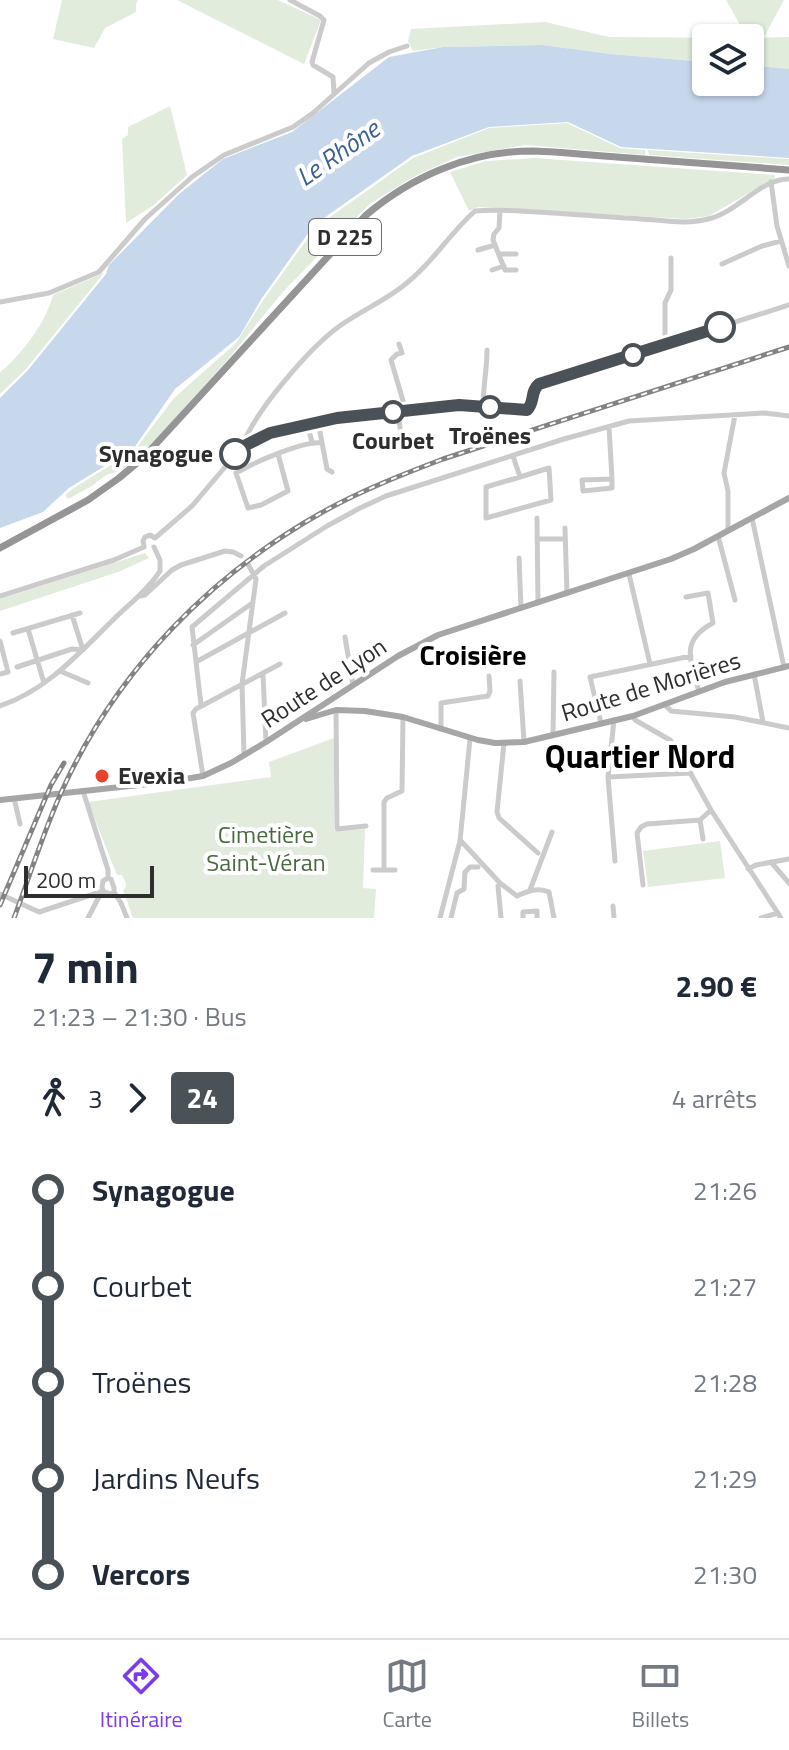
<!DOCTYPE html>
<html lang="fr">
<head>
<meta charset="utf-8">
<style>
	body { margin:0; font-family:"Titillium Web",sans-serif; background:#f6f6f7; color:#1f2937; height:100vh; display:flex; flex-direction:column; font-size:30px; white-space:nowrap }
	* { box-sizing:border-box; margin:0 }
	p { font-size:26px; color:#747a83 }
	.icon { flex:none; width:44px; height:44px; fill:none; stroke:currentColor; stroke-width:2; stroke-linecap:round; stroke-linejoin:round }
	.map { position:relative; height:918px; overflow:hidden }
	.drawer { display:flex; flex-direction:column; background:#fff; flex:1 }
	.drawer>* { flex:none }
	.badge { padding:0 16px; border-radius:6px; font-size:28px; line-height:52px }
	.tools { position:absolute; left:692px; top:24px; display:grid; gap:16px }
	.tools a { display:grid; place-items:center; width:72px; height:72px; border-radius:8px; background:#fff; box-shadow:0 2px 6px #0004; font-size:40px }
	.scale { position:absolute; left:24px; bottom:20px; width:130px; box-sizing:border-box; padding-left:8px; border:4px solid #2e2e2e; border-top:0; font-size:22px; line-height:28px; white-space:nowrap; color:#2e2e2e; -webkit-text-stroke:6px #fff; paint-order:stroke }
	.map>.badge { position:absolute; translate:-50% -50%; box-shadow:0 0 0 4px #fff }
	.legs { display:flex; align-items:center; gap:12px; height:88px; padding:0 32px; font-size:26px }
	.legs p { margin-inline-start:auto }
	.head { display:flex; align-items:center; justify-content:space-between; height:136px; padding:0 32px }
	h1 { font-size:44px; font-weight:700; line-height:60px }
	ul { padding:0 32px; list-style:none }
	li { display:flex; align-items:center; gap:28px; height:96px; font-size:30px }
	li i { display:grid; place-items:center; width:12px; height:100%; margin:0 10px; background:currentColor }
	li i::after { content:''; width:20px; height:20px; margin:-10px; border:6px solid; border-radius:50%; background:#fff }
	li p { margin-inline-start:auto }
	li:first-child i { background:linear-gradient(#0000 50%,currentColor 0) }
	li:last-child i { background:linear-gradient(currentColor 50%,#0000 0) }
	.dock { display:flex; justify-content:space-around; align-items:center; height:112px; border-top:2px solid #e0e1e3; background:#fff; font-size:22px; color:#747a83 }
	.dock a { display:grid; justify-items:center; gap:4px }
	.dock .selected { color:#7c3aed }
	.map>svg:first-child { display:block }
	.green { fill:#e1ecdc }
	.water { fill:#c7d7ec }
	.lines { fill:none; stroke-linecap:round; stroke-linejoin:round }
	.minor { stroke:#cbcbcb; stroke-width:5 }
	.major { stroke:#a6a6a6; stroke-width:6 }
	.highway { stroke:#959595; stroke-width:7 }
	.rail-casing { stroke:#838383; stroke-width:5 }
	.rail { stroke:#fff; stroke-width:2; stroke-dasharray:6; stroke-linecap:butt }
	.line-1-casing { stroke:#fff; stroke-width:18 }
	.line-1 { stroke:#4a5257; stroke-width:12 }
	.stop-1-dot { fill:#fff; stroke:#4a5257; stroke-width:4 }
	.poi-dot { fill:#e8442d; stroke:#fff; stroke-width:3 }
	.labels { text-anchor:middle; stroke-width:8; stroke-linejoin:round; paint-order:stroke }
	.shield { fill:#fff; stroke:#6d6d6d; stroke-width:2 }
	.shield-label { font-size:22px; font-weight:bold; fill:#2e2e2e }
	.stop-label { font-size:24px; font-weight:bold; fill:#2e2e2e; stroke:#fff }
	.street-label { font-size:24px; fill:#2e2e2e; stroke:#fff }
	.poi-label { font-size:24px; font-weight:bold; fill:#2e2e2e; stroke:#fff; text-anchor:start }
	.park-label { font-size:24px; fill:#486b3b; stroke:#fff }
	.water-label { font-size:26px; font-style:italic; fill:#3b5f92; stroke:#fff }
	.quarter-label { font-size:28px; font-weight:bold; fill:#000; stroke:#fff }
	.district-label { font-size:32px; font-weight:bold; fill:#000; stroke:#fff }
</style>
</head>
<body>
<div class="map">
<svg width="789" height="918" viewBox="0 0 789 918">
	<rect width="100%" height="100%" fill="#fff"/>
	<path class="green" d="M 62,0 L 138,0 L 136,4 L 136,12 L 105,28 L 94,48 L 53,39 Z
		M 177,0 L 278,0 L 321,20 L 304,64 Z
		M 726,0 L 784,0 L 765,35 L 751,34 L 740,25 Z
		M 545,22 L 609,37 L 738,38 L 706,38 L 706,62 L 611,54 L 542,45 L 443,47 L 413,51 L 408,41 L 411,29 Z
		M 789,37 L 789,69 L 750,65 L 750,38 Z
		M 170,106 L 187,175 L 154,205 L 126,223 L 122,139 L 128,135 L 128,127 Z
		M 567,123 L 620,148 L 645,150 L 645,155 L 525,145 L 457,157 L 413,177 L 370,204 L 347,226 L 282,293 L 229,358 L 149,448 L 122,470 L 106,475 L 92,486 L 68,499 L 65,495 L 72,489 L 134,451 L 174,398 L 236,343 L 264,299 L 316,227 L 413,158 L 489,128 Z
		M 648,150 L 789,159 L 789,165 L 649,155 Z
		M 534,158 L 775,175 L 775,178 L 709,216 L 686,219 L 478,207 L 469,211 L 450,172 L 486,161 Z
		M 104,273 L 26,369 L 0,394 L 0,372 C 22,355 46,322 53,295 Z
		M 145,553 L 149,558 L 118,572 L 0,611 L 0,599 Z
		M 334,738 L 334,831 L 365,829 L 363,888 L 376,889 L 374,918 L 133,918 L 123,890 L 126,887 L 126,883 L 122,875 L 117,875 L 88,802 L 271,777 L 269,762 Z
		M 720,841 L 725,878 L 648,887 L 643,851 Z"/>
	<path class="water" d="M 542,45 L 611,54 L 706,62 L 706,82 L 750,82 L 750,65 L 789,69 L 789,158 L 621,147 L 568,122 L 489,127 L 412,156 L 314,225 L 262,298 L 239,337 L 175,389 L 134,448 L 69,488 L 43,512 L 0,528 L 0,398 L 28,370 L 106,274 L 109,265 L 179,194 L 223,159 L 292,132 L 389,57 L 443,47 Z"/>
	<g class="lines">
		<path class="minor" d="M 290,0 L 320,16 L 324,20 L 312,62 L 313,65 L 333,77 L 334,93
			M 771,182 L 777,226 L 789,266
			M 500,211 L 499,228 L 494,234 L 493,240 L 505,270 L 516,270
			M 478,250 L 495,245
			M 500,254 L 516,254
			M 722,264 L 762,246 L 781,241
			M 492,270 L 504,266
			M 0,302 L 49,293 L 99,272 L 145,219 L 192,177 L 224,155 L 293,127 L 313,113 L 369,63 L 389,52 L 407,46
			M 399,344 L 402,353 L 397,354 L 391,360 L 406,411
			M 665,344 L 665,303 L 671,290 L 671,258
			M 483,407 C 483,387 487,370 487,350
			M 398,412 L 402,443 L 409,447 L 432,442
			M 307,424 L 312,442
			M 319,427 L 327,469 L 332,472
			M 609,427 L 612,479 L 612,488 L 583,491 L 582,480 L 612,479
			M 242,447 L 277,431 L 337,418 L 460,405 L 527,410 C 535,403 529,391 539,384 L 789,305
			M 278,454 L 288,491 L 261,505 L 248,508 L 236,473 C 253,463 304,440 322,443
			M 513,456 L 520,477 L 549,468 L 551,500 L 486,518 L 486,487 L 520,477
			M 537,518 L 538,603
			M 752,518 L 784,667
			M 565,528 L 567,594
			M 728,531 L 728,491 L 724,473 L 735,415
			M 718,536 L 735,600
			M 155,538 L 192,506 L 242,447 C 254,412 310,347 341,325 C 361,311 384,301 403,286 C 431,265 449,234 475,211 C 496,209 516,211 537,212 C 571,214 606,217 641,219 C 663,220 686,225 708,219 C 737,213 761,178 789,179
			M 537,539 L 563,539
			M 144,547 L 143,541 L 145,537 L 150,535 L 155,538
			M 519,558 L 521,608
			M 629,574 L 650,664
			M 0,596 L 114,560 L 144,547
			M 140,596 L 145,595 L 172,570 L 181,565 L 225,551 L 233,552 L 241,556
			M 686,597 L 708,593 L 713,623 C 679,641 691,661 699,692
			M 28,629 L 44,683
			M 13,633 L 80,613
			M 345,637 L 353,685
			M 0,641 L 8,672 L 0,674
			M 193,645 L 251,604
			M 196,662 L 285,613
			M 17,667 L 72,649 L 83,650 L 72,615
			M 60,671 L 88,683
			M 263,674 L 266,742
			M 754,674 L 763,722
			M 520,681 L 524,742
			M 201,705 L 192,627 L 264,566 L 327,526 L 360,508 L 386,496 L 564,439 L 629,421 L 765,413 L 789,416
			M 665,705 L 671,711 L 735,717 L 789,728
			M 0,706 C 47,690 78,654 113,620 C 128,605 148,590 160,571 L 160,560 L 154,547
			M 336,710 L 337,829 L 366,826
			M 633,716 L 635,720 L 670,740 L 676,747 L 711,810 L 781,918
			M 614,720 L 608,777 L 615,861
			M 601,723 L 590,677 L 691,656
			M 441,729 L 441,703 L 488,696 L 490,691 L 489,676
			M 553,735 L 554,672
			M 504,743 L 497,812 L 499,818 L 538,853
			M 244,755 L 242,684 L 256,579 L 248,564
			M 203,776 L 193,713 L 196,709 L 280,664
			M 608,777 L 691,773
			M 83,791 L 108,870 L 108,878
			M 14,798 L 20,824
			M 700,820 L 703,839
			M 461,841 L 500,883 L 517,896 C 528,891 538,887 549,892 L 554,918
			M 771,862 L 789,883
			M 748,869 L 756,865 L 789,859
			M 373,870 L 395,870
			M 384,870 L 384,802 L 387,798 L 402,791 L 403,717
			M 108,878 L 111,879 L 114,888 L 114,892 L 111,894 L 104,892 L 102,888 L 103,881 Z
			M 643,885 L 637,833 L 641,827 L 647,824 L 700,820 L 711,810
			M 498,886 L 501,918
			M 530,890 L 552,832
			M 114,892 L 121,903 L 127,918
			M 0,894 L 39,912 L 100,892
			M 613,906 L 614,918
			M 88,918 L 102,891
			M 440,918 L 460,841 L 470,739
			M 451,918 L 457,893 L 464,889 L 465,872 L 470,867 L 478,867
			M 523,918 L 523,912 L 537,911 L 537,918
			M 761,918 L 778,913"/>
		<path class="major" d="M 306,719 L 336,710 L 365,711 L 403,717 L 478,740 L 495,743 L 524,742 L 633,716 L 725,682 L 789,666
			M 0,800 L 167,782 L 203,776 L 231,763 L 266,742 L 398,656 L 438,635 L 671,559 L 694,549 L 789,498"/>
		<path class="highway" d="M 0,548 L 88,500 L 119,478 L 144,457 L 365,216 C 412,176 470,151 533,151 C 565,152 598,156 630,158 C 683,162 736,166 789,170"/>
		<g class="rail-casing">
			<path id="rail" d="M 0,905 L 51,785 L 64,763
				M 14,918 C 31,873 45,826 66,782 C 120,668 211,575 321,513 C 360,491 401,475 443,459 L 789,347"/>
		</g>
		<use href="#rail" class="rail"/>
	</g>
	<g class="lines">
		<g class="line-1-casing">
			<path id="line-1" d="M 235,454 L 242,447 L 270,433 L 337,418 L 459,405 L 527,410 C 535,403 530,391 539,384 L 720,327"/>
		</g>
		<use href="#line-1" class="line-1"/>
	</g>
	<g class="stop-1-dot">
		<circle cx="720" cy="327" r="14"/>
		<circle cx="633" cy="355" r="10"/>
		<circle cx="490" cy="407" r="10"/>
		<circle cx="393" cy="412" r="10"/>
		<circle cx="235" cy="454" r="14"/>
	</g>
	<circle class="poi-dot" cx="102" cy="776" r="8"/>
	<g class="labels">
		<rect class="shield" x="309" y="219" width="72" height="36" rx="6"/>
		<g class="shield-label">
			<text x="345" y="245">D 225</text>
		</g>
		<g class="stop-label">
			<text x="490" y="444">Troënes</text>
			<text x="393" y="449">Courbet</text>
			<text x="213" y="462" text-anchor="end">Synagogue</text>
		</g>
		<g class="street-label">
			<text transform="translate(324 683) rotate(-33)" y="8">Route de Lyon</text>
			<text transform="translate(651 687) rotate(-17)" y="8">Route de Morières</text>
		</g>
		<g class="poi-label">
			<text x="118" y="784">Evexia</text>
		</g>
		<g class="park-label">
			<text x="266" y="843">Cimetière<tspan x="266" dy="28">Saint-Véran</tspan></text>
		</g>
		<g class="water-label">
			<text transform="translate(338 153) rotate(-35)" y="9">Le Rhône</text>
		</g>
		<g class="quarter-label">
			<text x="473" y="665">Croisière</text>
		</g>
		<g class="district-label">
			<text x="640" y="768">Quartier Nord</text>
		</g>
	</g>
</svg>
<div class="tools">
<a><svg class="icon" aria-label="layers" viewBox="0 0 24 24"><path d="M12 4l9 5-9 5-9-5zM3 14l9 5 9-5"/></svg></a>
</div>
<div class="scale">200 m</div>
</div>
<section class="drawer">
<div class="head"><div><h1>7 min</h1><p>21:23 – 21:30 · Bus</p></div><b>2.90 €</b></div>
<div class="legs"><svg class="icon" aria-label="walk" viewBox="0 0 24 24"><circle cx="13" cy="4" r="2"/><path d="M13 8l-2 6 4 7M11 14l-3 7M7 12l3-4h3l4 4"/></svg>3<svg class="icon" aria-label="forward" viewBox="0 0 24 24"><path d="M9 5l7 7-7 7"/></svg><b class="badge" style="background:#4a5257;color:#fff">24</b><p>4 arrêts</p></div>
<ul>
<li><i style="color:#4a5257"></i><b>Synagogue</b><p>21:26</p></li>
<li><i style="color:#4a5257"></i><span>Courbet</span><p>21:27</p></li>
<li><i style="color:#4a5257"></i><span>Troënes</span><p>21:28</p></li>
<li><i style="color:#4a5257"></i><span>Jardins Neufs</span><p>21:29</p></li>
<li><i style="color:#4a5257"></i><b>Vercors</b><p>21:30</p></li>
</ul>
</section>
<nav class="dock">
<a class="selected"><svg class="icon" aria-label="directions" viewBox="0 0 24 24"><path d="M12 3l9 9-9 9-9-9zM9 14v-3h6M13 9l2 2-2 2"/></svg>Itinéraire</a>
<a><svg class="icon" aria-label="map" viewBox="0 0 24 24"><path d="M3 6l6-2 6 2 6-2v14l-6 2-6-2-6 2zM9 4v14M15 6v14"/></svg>Carte</a>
<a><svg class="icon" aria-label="tickets" viewBox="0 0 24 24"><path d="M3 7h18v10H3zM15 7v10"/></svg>Billets</a>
</nav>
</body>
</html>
